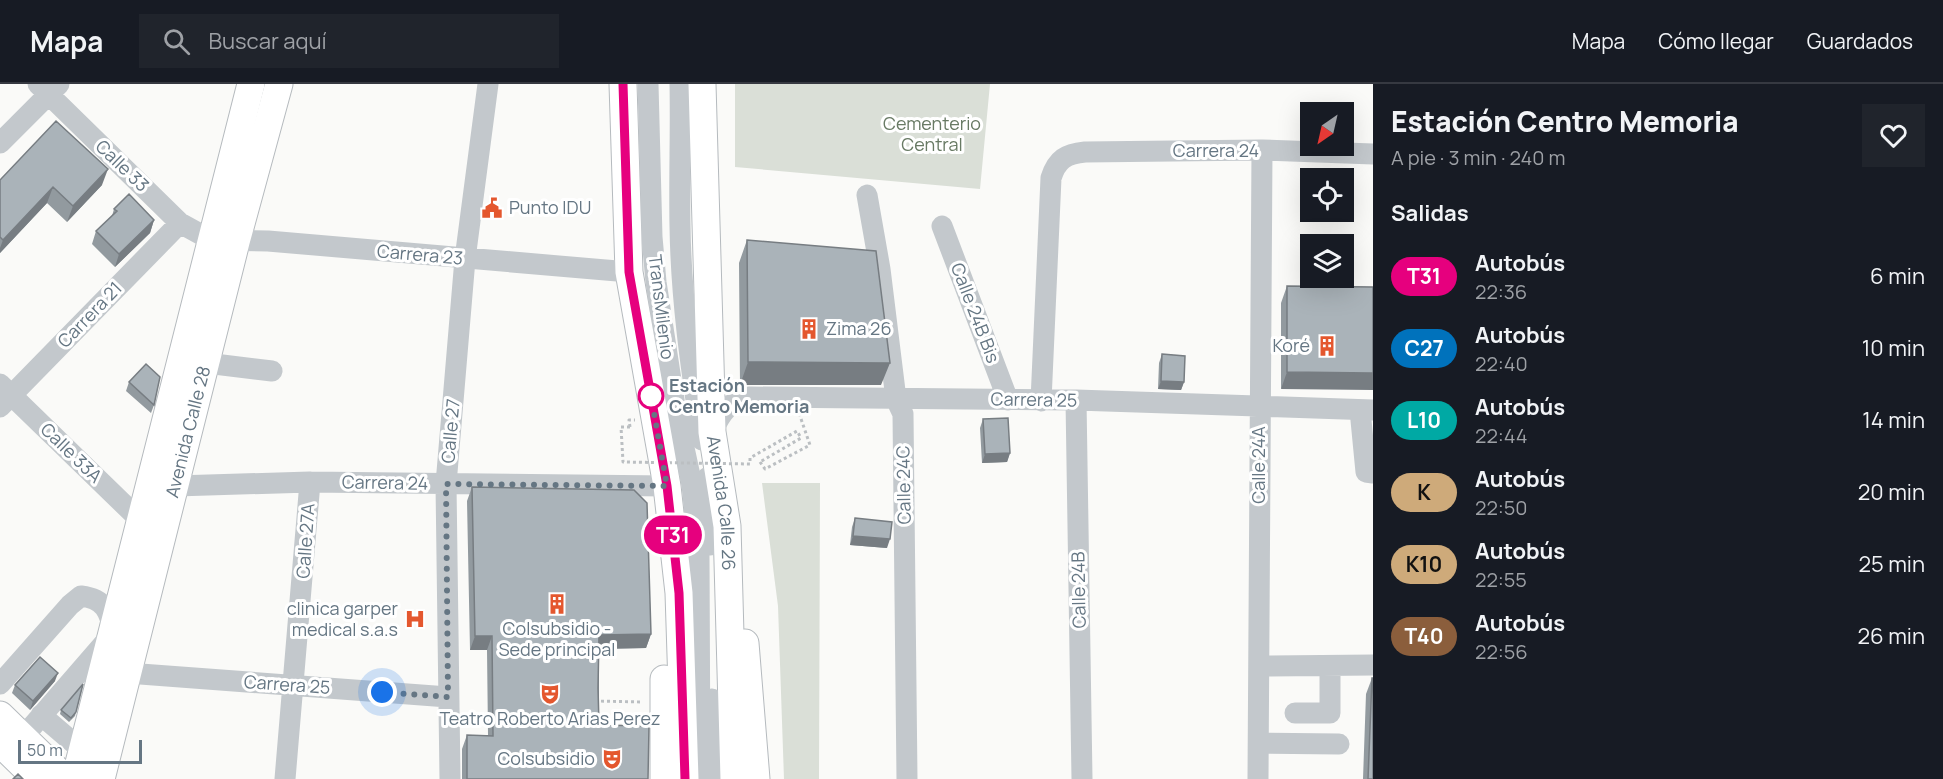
<!DOCTYPE html>
<html lang="es">
<head>
<meta charset="utf-8">
<style>
	body { margin:0; font-family:Manrope,sans-serif; background:#20242c; color:#f1f3f6; height:100vh; display:flex; flex-direction:column; font-size:22px; white-space:nowrap }
	* { box-sizing:border-box; margin:0 }
	p { font-size:20px; color:#9ea1a6 }
	.icon { flex:none; width:33px; height:33px; fill:none; stroke:currentColor; stroke-width:2; stroke-linecap:round; stroke-linejoin:round }
	.map { position:relative; flex:1; overflow:hidden }
	.drawer { display:flex; flex-direction:column; background:#171b24; width:570px }
	.drawer>* { flex:none }
	.badge { padding:0 12px; border-radius:20px; font-size:21px; line-height:39px }
	.needle { width:39px; rotate:214deg }
	.tools { position:absolute; left:1300px; top:18px; display:grid; gap:12px }
	.tools a { display:grid; place-items:center; width:54px; height:54px; border-radius:0px; background:#171b24; box-shadow:0 6px 24px #0002; font-size:30px }
	.scale { position:absolute; left:18px; bottom:15px; width:124px; box-sizing:border-box; padding-left:6px; border:3px solid #657683; border-top:0; font-size:16px; line-height:21px; white-space:nowrap; color:#657683; -webkit-text-stroke:4px #fff; paint-order:stroke }
	.you { position:absolute; width:30px; height:30px; margin:-15px; border:4px solid #fff; border-radius:50%; background:#1a73e8; box-shadow:0 0 0 9px #1a73e833 }
	.map>.badge { position:absolute; translate:-50% -50%; box-shadow:0 0 0 3px #fff }
	h2 { padding:0 18px; font-size:22px; line-height:54px }
	.round { display:grid; place-items:center; flex:none; width:63px; height:63px; border-radius:0px; background:#20242c }
	.head { display:flex; align-items:center; justify-content:space-between; height:102px; padding:0 18px }
	h1 { font-size:28px; font-weight:800; line-height:45px }
	ul { padding:0; list-style:none }
	li { display:flex; align-items:center; gap:18px; height:72px; padding:0 18px }
	li div { flex:1 }
	li b { display:block; font-size:22px }
	li em { font-style:normal }
	li .badge { min-width:66px; font-weight:700; text-align:center }
	header { display:flex; align-items:center; gap:36px; box-sizing:border-box; height:84px; padding:0 30px; background:#171b24; border-bottom:2px solid #363941 }
	header strong { font-size:28px }
	nav { display:flex; gap:33px; margin-inline-start:auto; font-size:21px }
	.search { width:420px; height:54px; background:#20242c; display:flex; align-items:center; gap:15px; box-sizing:border-box; padding:0 21px; border-radius:0px; color:#9ea1a6; font-size:22px }
	main { display:flex; flex:1; min-height:0 }
	.map>svg:first-child { display:block }
	.green { fill:#dadfd7 }
	.lines { fill:none; stroke-linecap:round; stroke-linejoin:round }
	.major-casing { stroke:#b5babe; stroke-width:29 }
	.path { stroke:#bbbfc2; stroke-width:3; stroke-dasharray:3 3; stroke-linecap:butt }
	.minor { stroke:#c3c8cc; stroke-width:21 }
	.major { stroke:#fff; stroke-width:27 }
	.path-bridge { stroke:#bbbfc2; stroke-width:3; stroke-dasharray:3 3; stroke-linecap:butt }
	.wall { fill:#929a9f }
	.shaded-wall { fill:#777d82 }
	.building { fill:#aab3b9; stroke:#777d82; stroke-width:1.5 }
	.line-casing { stroke:#fff; stroke-width:14 }
	.line { stroke:#e6007e; stroke-width:9 }
	.walk { stroke:#657683; stroke-width:6; stroke-dasharray:0 10.8 }
	.stop-dot { fill:#fff; stroke:#e6007e; stroke-width:3 }
	.labels { text-anchor:middle; stroke-width:6; stroke-linejoin:round; paint-order:stroke }
	.park-label { font-size:18px; fill:#687a64; stroke:#fff }
	.street-label { font-size:18px; fill:#657683; stroke:#fff }
	.poi-label { font-size:18px; fill:#657683; stroke:#fff; text-anchor:end }
	.stop-label { font-size:18px; font-weight:bold; fill:#657683; stroke:#fff; text-anchor:start }
</style>
</head>
<body>
<header>
<strong>Mapa</strong>
<div class="search"><svg class="icon" aria-label="search" viewBox="0 0 24 24"><circle cx="10" cy="10" r="6"/><path d="M15 15l6 6"/></svg>Buscar aquí</div>
<nav><a>Mapa</a><a>Cómo llegar</a><a>Guardados</a></nav>
</header>
<main>
<div class="map">
<svg width="1373" height="695" viewBox="0 0 1373 695">
	<rect width="100%" height="100%" fill="#fafaf8"/>
	<path class="green" d="M 735,0 L 990,0 L 980,105 L 735,83 Z
		M 762,399 L 820,399 L 819,695 L 784,695 L 778,522 Z"/>
	<g class="lines">
		<g class="major-casing">
			<g id="major">
				<path d="M 623,0 L 629,188 L 667,402 L 679,509 L 685,695"/>
				<path id="s1" d="M 702,0 L 712,348 L 727,442 L 734,695"/>
				<path d="M 745,559 L 756,695"/>
				<path d="M 0,631 L 66,695"/>
				<path d="M 0,659 L 37,695"/>
				<path d="M 75,695 L 251,0"/>
				<path id="s2" d="M 101,695 L 236,158 L 279,0"/>
				<path d="M 664,695 L 664,595"/>
			</g>
		</g>
		<path class="path" d="M 630,343 L 629,336 L 635,336
			M 760,378 L 765,385 L 810,361 L 800,332
			M 595,617 L 643,618"/>
		<path class="minor" d="M 38,0 L 180,139 L 211,156 L 268,157 L 629,188
			M 648,0 L 652,153 L 656,198 L 675,322 L 692,401 L 699,471 L 700,695
			M 680,0 C 681,47 679,95 680,142 C 681,214 691,285 702,356
			M 0,59 L 59,0
			M 867,111 L 880,185 L 896,315 L 903,330 L 907,695
			M 942,142 L 1008,316
			M 206,279 L 272,287
			M 0,300 L 142,438
			M 1076,316 L 1082,695
			M 1041,317 L 1051,94 C 1057,75 1066,70 1085,68 L 1262,66 L 1373,70
			M 0,323 L 180,139
			M 1360,326 L 1366,388 L 1373,389
			M 712,348 C 721,329 729,317 749,313 L 1076,316 L 1373,326
			M 708,393 L 710,461
			M 176,402 L 310,398 L 667,402
			M 1260,582 L 1373,581
			M 127,589 L 448,613
			M 0,600 L 70,521 L 81,512 C 105,515 109,527 114,548 L 23,653
			M 712,615 L 716,695
			M 1295,629 L 1330,629 L 1330,582
			M 41,631 L 83,667
			M 1259,659 L 1339,660
			M 285,695 L 310,398
			M 450,695 L 446,400 L 465,175 L 488,0
			M 1258,695 L 1262,66"/>
		<use href="#major" class="major"/>
		<path class="path-bridge" d="M 630,343 L 621,343 L 623,378 L 750,380 L 750,374 L 797,347 L 801,354 L 760,378"/>
	</g>
	<path class="wall" d="M 0,96 L 102,101 L 67,138 L 47,119 L 0,169 Z
		M 114,125 L 154,136 L 150,149 L 115,183 L 92,160 L 96,147 L 112,132 Z
		M 747,156 L 881,301 L 740,301 L 739,179 Z
		M 1287,202 L 1373,203 L 1281,305 L 1281,219 Z
		M 1162,270 L 1184,298 L 1181,306 L 1158,305 L 1159,279 Z
		M 129,298 L 154,321 L 151,329 L 126,307 Z
		M 983,335 L 1010,369 L 1007,378 L 982,379 L 980,344 Z
		M 472,403 L 651,550 L 646,564 L 599,565 L 599,641 L 648,695 L 462,695 L 462,665 L 467,651 L 488,651 L 487,566 L 470,566 L 467,417 Z
		M 855,434 L 887,464 L 850,461 L 852,443 Z
		M 1372,594 L 1373,695 L 1363,695 L 1366,610 Z
		M 55,597 L 30,626 L 12,609 L 15,601 Z
		M 61,626 L 76,628 L 75,632 L 69,638 L 60,630 Z"/>
	<path class="shaded-wall" d="M 108,85 L 102,101 L 67,138 L 73,122 Z
		M 53,103 L 47,119 L 0,169 L 0,164 L 3,156 Z
		M 154,136 L 150,149 L 115,183 L 119,170 Z
		M 748,278 L 890,279 L 881,301 L 740,301 Z
		M 1287,288 L 1373,289 L 1373,306 L 1281,305 Z
		M 1161,297 L 1184,298 L 1181,306 L 1158,305 Z
		M 1010,369 L 1007,378 L 982,379 L 985,370 Z
		M 853,452 L 890,455 L 887,464 L 850,461 Z
		M 651,550 L 646,564 L 594,565 L 599,551 Z
		M 475,552 L 492,552 L 487,566 L 470,566 Z
		M 58,589 L 55,597 L 30,626 L 33,617 Z"/>
	<path class="building" d="M 56,37 L 108,85 L 73,122 L 53,103 L 3,156 L 0,153 L 0,96 Z
		M 129,110 L 154,136 L 119,170 L 96,147 L 117,127 L 114,125 Z
		M 747,156 L 876,167 L 890,279 L 748,278 Z
		M 1287,202 L 1373,203 L 1373,289 L 1287,288 Z
		M 1162,270 L 1185,272 L 1184,298 L 1161,297 Z
		M 146,280 L 160,293 L 154,321 L 129,298 Z
		M 1008,334 L 1010,369 L 985,370 L 983,335 Z
		M 472,403 L 634,406 L 647,419 L 651,550 L 599,551 L 598,604 L 599,641 L 649,642 L 648,695 L 467,695 L 467,651 L 493,652 L 492,552 L 475,552 Z
		M 855,434 L 892,438 L 890,455 L 853,452 Z
		M 40,573 L 58,589 L 33,617 L 15,601 Z
		M 1372,594 L 1373,594 L 1373,695 L 1368,695 Z
		M 83,600 L 76,628 L 71,634 L 61,626 Z
		M 18,690 L 23,695 L 13,695 Z"/>
	<g class="lines">
		<g class="line-casing">
			<path id="line" d="M 623,0 L 629,188 L 667,402 L 679,509 L 685,695"/>
		</g>
		<use href="#line" class="line"/>
		<path class="walk" d="M 382,608 L 448,613 L 446,400 L 667,402 L 651,312"/>
	</g>
	<defs>
		<g id="civic-bare" transform="scale(1.62)"><path d="M-.6-6.5H3V-4.5H.6V-3L4-1V1h2V6H-6V1h2V-1L-.6-3ZM-1.2 2.5V6h2.4V2.5Z" fill="#e4572e" stroke="#fff" stroke-width="2.5" paint-order="stroke"/></g>
		<g id="building-bare" transform="scale(1.62)"><path d="M-4-6H4V6H1V3H-1V6H-4ZM-2.5-4.3h1.7v1.8h-1.7ZM.8-4.3h1.7v1.8H.8ZM-2.5-1h1.7V.8h-1.7ZM.8-1h1.7V.8H.8Z" fill="#e4572e" stroke="#fff" stroke-width="2.5" paint-order="stroke"/></g>
		<g id="hospital-bare" transform="scale(1.62)"><path d="M-5-5h3v3.5h4V-5h3V5h-3V1.5h-4V5h-3Z" fill="#e4572e" stroke="#fff" stroke-width="2.5" paint-order="stroke"/></g>
		<g id="theatre-bare" transform="scale(1.62)"><path d="M-5-5.5Q0-4 5-5.5V0Q5 5 0 6Q-5 5-5 0ZM-3.3-2.5H-1v1.5H-3.3ZM1-2.5H3.3v1.5H1ZM-2.8 1Q0 5.5 2.8 1Z" fill="#e4572e" stroke="#fff" stroke-width="2.5" paint-order="stroke"/></g>
	</defs>
	<g fill-rule="evenodd">
		<use href="#civic-bare" x="492" y="124"/>
		<use href="#building-bare" x="809" y="245"/>
		<use href="#building-bare" x="1327" y="262"/>
		<use href="#building-bare" x="557" y="520"/>
		<use href="#hospital-bare" x="415" y="535"/>
		<use href="#theatre-bare" x="550" y="610"/>
		<use href="#theatre-bare" x="612" y="675"/>
	</g>
	<circle class="stop-dot" cx="651" cy="312" r="12"/>
	<g class="labels">
		<g class="park-label">
			<text x="932" y="46">Cementerio<tspan x="932" dy="21">Central</tspan></text>
		</g>
		<g class="street-label">
			<text x="1216" y="73">Carrera 24</text>
			<text transform="translate(122 82) rotate(44)" y="6">Calle 33</text>
			<text transform="translate(420 171) rotate(5)" y="6">Carrera 23</text>
			<text transform="translate(661 223) rotate(83)" y="6">TransMilenio</text>
			<text transform="translate(975 229) rotate(69)" y="6">Calle 24B Bis</text>
			<text transform="translate(90 231) rotate(-46)" y="6">Carrera 21</text>
			<text transform="translate(1034 316) rotate(1)" y="6">Carrera 25</text>
			<text dy="6" stroke="none"><textPath href="#s2" startOffset="358">Avenida Calle 28</textPath></text>
			<text transform="translate(451 347) rotate(-85)" y="6">Calle 27</text>
			<text transform="translate(71 369) rotate(44)" y="6">Calle 33A</text>
			<text transform="translate(1259 381) rotate(-90)" y="6">Calle 24A</text>
			<text transform="translate(385 399) rotate(1)" y="6">Carrera 24</text>
			<text transform="translate(904 401) rotate(-91)" y="6">Calle 24C</text>
			<text dy="6" stroke="none"><textPath href="#s1" startOffset="420">Avenida Calle 26</textPath></text>
			<text transform="translate(306 457) rotate(-86)" y="6">Calle 27A</text>
			<text transform="translate(1079 506) rotate(-91)" y="6">Calle 24B</text>
			<text transform="translate(287 601) rotate(4)" y="6">Carrera 25</text>
		</g>
		<g class="poi-label">
			<text x="509" y="130" text-anchor="start">Punto IDU</text>
			<text x="826" y="251" text-anchor="start">Zima 26</text>
			<text x="1310" y="268">Koré</text>
			<text x="398" y="531">clinica garper<tspan x="398" dy="21">medical s.a.s</tspan></text>
			<text x="557" y="551" text-anchor="middle">Colsubsidio -<tspan x="557" dy="21">Sede principal</tspan></text>
			<text x="550" y="641" text-anchor="middle">Teatro Roberto Arias Perez</text>
			<text x="595" y="681">Colsubsidio</text>
		</g>
		<g class="stop-label">
			<text x="669" y="308">Estación<tspan x="669" dy="21">Centro Memoria</tspan></text>
		</g>
	</g>
</svg>
<div class="tools">
<a><svg class="needle" viewBox="-14 -14 28 28"><path d="M0-13l5 13h-10z" fill="#e53935"/><path d="M0 13l5-13h-10z" fill="#9ea1a6"/></svg></a>
<a><svg class="icon" aria-label="locate" viewBox="0 0 24 24"><circle cx="12" cy="12" r="6"/><path d="M12 2v4M12 18v4M2 12h4M18 12h4"/></svg></a>
<a><svg class="icon" aria-label="layers" viewBox="0 0 24 24"><path d="M12 4l9 5-9 5-9-5zM3 14l9 5 9-5"/></svg></a>
</div>
<div class="scale">50 m</div>
<div class="you" style="left:382px;top:608px"></div>
<b class="badge" style="left:673px;top:451px;background:#e6007e;color:#fff">T31</b>
</div>
<section class="drawer">
<div class="head"><div><h1>Estación Centro Memoria</h1><p>A pie · 3 min · 240 m</p></div><a class="round"><svg class="icon" aria-label="heart" viewBox="0 0 24 24"><path d="M12 20l-8-8c-3-5 5-10 8-4 3-6 11-1 8 4z"/></svg></a></div>
<h2>Salidas</h2>
<ul>
<li><span class="badge" style="background:#e6007e;color:#fff">T31</span><div><b>Autobús</b><p>22:36</p></div><em>6 min</em></li>
<li><span class="badge" style="background:#0072bc;color:#fff">C27</span><div><b>Autobús</b><p>22:40</p></div><em>10 min</em></li>
<li><span class="badge" style="background:#00a9a4;color:#fff">L10</span><div><b>Autobús</b><p>22:44</p></div><em>14 min</em></li>
<li><span class="badge" style="background:#ceaa7a;color:#111">K</span><div><b>Autobús</b><p>22:50</p></div><em>20 min</em></li>
<li><span class="badge" style="background:#ceaa7a;color:#111">K10</span><div><b>Autobús</b><p>22:55</p></div><em>25 min</em></li>
<li><span class="badge" style="background:#8b5e3c;color:#fff">T40</span><div><b>Autobús</b><p>22:56</p></div><em>26 min</em></li>
</ul>
</section>
</main>
</body>
</html>
